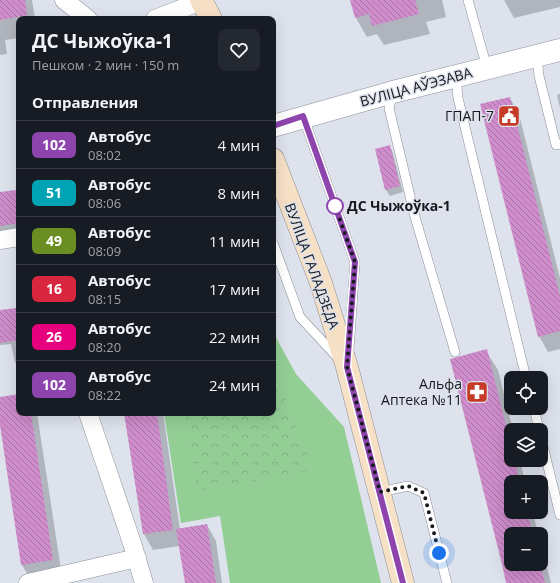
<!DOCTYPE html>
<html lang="ru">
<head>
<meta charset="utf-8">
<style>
	body { margin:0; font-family:"Open Sans",sans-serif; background:#242831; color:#f1f3f6; height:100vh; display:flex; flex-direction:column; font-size:15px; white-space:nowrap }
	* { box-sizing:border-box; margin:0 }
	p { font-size:13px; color:#9ea1a6 }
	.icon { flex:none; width:22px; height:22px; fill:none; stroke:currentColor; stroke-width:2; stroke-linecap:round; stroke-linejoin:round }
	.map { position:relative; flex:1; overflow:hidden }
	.sheet { position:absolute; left:16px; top:16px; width:260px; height:400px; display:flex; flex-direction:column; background:#171b24; border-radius:8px; box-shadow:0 4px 16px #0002 }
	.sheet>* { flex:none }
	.badge { padding:0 8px; border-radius:6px; font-size:14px; line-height:26px }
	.tools { position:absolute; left:504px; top:371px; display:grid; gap:8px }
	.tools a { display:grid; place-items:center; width:44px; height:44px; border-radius:8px; background:#171b24; box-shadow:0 4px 16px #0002; font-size:20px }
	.you { position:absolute; width:20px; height:20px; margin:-10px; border:3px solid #fff; border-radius:50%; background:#1a73e8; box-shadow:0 0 0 6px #1a73e833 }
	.map>.badge { position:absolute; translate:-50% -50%; box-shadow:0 0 0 2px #fff }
	h2 { padding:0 16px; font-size:15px; line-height:36px }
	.round { display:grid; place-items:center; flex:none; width:42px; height:42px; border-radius:8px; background:#242831 }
	.overview { display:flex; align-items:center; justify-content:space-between; height:68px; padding:0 16px }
	h1 { font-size:19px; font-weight:700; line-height:30px }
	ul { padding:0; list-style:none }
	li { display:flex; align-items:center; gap:12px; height:48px; padding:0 16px; border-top:1px solid #363941 }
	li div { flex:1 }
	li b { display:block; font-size:15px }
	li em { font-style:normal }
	li .badge { min-width:44px; font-weight:700; text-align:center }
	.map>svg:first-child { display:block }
	.grass { fill:#93cf95 }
	.park { fill:url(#park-crowns) }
	.shadow { fill:#0003 }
	.building { fill:url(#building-back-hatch) }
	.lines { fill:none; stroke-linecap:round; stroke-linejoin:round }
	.service-casing { stroke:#8b9099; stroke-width:10 }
	.minor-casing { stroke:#8b9099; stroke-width:19 }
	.tertiary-casing { stroke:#8b9099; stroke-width:23 }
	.secondary-casing { stroke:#8b9099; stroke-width:23 }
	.service { stroke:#fff; stroke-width:9 }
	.minor { stroke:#fff; stroke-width:18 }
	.tertiary { stroke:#fff; stroke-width:22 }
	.secondary { stroke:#f6e0c6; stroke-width:22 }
	.line-casing { stroke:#fff; stroke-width:9 }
	.line { stroke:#8e44ad; stroke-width:6 }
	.walk { stroke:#17191d; stroke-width:4; stroke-dasharray:0 7.2 }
	.stop-dot { fill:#fff; stroke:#8e44ad; stroke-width:2 }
	.labels { text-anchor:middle; stroke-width:3; stroke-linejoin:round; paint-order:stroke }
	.street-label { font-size:14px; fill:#17191d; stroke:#dde2ec }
	.poi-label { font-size:14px; fill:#17191d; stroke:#dde2ec; text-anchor:end }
	.stop-label { font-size:14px; font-weight:bold; fill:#17191d; stroke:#dde2ec; text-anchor:start }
</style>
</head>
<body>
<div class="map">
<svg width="560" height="583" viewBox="0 0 560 583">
	<defs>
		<pattern id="park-crowns" width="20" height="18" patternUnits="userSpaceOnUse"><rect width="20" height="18" fill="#93cf95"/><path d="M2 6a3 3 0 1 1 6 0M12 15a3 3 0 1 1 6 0" fill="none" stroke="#7eb180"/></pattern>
		<pattern id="building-back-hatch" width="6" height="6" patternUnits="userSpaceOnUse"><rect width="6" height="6" fill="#cf8dcc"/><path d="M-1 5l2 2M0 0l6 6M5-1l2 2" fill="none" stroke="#a772a5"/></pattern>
	</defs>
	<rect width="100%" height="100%" fill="#dde2ec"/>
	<path class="grass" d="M 273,332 L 296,374 L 344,427 L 381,583 L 230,583 L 220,516 L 181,523 L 164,413 L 273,413 Z"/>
	<path class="park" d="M 273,369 L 313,470 L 198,491 L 185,413 L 273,413 Z"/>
	<path class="shadow" d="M 0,0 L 32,0 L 35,19 L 19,19 L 19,38 L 5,40 L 7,54 L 0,55 Z
		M 351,0 L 442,0 L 446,17 L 426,22 L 430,34 L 384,45 L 377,34 L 367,37 L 356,18 Z
		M 504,0 L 560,0 L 560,7 L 514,18 Z
		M 560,94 L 560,108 L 557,95 Z
		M 510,98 L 519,114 L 560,278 L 560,349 L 548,352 L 539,336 Z
		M 390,147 L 393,153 L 403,192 L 390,196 L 386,190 L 376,150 Z
		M 16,191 L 19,197 L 19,240 L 0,243 L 0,193 Z
		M 16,309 L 19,321 L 19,363 L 15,363 L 11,344 L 0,345 L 0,311 Z
		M 486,351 L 498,370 L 513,430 L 511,430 L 511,460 L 520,460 L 525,482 L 511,482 L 511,512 L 533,512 L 538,534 L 511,534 L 511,564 L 541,564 L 541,544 L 551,583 L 507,583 Z
		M 19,395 L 19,413 L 37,413 L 62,576 L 31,580 L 22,565 L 0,419 L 0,398 Z
		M 125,413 L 163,413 L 180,530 L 207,525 L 216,541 L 222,583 L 186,583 L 180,546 L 153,550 L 144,534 Z"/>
	<path class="building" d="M 0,0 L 25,0 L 27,15 L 0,20 Z
		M 350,0 L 415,0 L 419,14 L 372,26 L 369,14 L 355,18 Z
		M 510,97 L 560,296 L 560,331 L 538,337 L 480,104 Z
		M 390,145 L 400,186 L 385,190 L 375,149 Z
		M 16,190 L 19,209 L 19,223 L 0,226 L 0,192 Z
		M 17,308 L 19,325 L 19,340 L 0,343 L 0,310 Z
		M 487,349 L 511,446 L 511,460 L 514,460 L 520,482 L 511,482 L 511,512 L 527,512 L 533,534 L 511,534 L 511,564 L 540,564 L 545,583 L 506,583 L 502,564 L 450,359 Z
		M 19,394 L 19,413 L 31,413 L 53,560 L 21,565 L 0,425 L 0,397 Z
		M 124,413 L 157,413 L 173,530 L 143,534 Z
		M 207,524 L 216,583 L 185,583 L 176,529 Z"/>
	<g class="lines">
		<g class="service-casing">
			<path id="service" d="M 468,0 L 487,68
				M 537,56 L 539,76 L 556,145 L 560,144
				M 456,76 L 458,98 L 526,378
				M 393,93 L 389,108 L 415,217 L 455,352
				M 303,116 L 355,262 L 349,350
				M 273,243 L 300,317 L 338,358
				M 534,408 L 539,430
				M 541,438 L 560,515
				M 380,492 L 408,486 L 424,493 L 447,583"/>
		</g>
		<g class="minor-casing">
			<path id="minor" d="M 64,0 L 88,19
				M 155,19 L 201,1
				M 0,240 L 19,237
				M 88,413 L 132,543 L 144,583
				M 28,583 L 137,558"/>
		</g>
		<g class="tertiary-casing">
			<path id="tertiary" d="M 273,126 L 393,92 L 560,50"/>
		</g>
		<g class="secondary-casing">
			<path id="secondary" d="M 201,0 L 211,19
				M 273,159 L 321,283 L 347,367 L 403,583"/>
		</g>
		<use href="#service" class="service"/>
		<use href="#minor" class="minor"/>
		<use href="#tertiary" class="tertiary"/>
		<use href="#secondary" class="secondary"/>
	</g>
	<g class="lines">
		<g class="line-casing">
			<path id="line" d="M 273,126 L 303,116 L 355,262 L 347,367 L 403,583"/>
		</g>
		<use href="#line" class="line"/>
		<path class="walk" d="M 335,206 L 355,262 L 347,367 L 380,492 L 408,486 L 424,493 L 439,553"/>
	</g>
	<defs>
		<g id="civic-square" transform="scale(1.15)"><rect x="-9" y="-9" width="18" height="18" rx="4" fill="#c63a28" stroke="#dde2ec"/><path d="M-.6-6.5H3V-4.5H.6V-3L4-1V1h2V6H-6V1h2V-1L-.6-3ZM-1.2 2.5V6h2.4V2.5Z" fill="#fff"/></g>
		<g id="pharmacy-square" transform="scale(1.15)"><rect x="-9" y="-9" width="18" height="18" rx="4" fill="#c63a28" stroke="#dde2ec"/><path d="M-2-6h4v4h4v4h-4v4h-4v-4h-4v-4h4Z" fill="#fff"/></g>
	</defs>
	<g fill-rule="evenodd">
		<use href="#civic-square" x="509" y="116"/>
		<use href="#pharmacy-square" x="477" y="392"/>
	</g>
	<circle class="stop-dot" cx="335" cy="206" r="8"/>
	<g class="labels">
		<g class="street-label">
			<text transform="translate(416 87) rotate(-15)" y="5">ВУЛІЦА АЎЭЗАВА</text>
			<text transform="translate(312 266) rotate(70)" y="5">ВУЛІЦА ГАЛАДЗЕДА</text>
		</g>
		<g class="poi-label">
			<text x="494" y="121">ГПАП-7</text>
			<text x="462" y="389">Альфа<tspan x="462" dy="16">Аптека №11</tspan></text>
		</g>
		<g class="stop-label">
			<text x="347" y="211">ДС Чыжоўка-1</text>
		</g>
	</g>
</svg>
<div class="tools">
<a><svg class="icon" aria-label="locate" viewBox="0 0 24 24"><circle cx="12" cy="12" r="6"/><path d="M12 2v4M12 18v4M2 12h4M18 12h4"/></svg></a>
<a><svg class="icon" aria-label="layers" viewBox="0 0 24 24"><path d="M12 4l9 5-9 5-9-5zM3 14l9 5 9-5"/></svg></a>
<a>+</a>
<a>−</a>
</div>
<div class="you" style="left:439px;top:553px"></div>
<section class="sheet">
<div class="overview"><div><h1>ДС Чыжоўка-1</h1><p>Пешком · 2 мин · 150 m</p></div><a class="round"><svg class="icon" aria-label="heart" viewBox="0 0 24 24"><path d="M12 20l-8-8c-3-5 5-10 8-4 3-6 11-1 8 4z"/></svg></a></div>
<h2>Отправления</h2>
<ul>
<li><span class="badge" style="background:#8e44ad;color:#fff">102</span><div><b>Автобус</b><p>08:02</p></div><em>4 мин</em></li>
<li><span class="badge" style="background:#00a3b4;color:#fff">51</span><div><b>Автобус</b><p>08:06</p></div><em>8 мин</em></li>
<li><span class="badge" style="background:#6b8e23;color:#fff">49</span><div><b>Автобус</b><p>08:09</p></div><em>11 мин</em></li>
<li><span class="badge" style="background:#d7263d;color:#fff">16</span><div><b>Автобус</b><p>08:15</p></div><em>17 мин</em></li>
<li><span class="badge" style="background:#e6007e;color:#fff">26</span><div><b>Автобус</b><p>08:20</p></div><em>22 мин</em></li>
<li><span class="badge" style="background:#8e44ad;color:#fff">102</span><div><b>Автобус</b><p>08:22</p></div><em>24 мин</em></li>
</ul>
</section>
</div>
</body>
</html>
